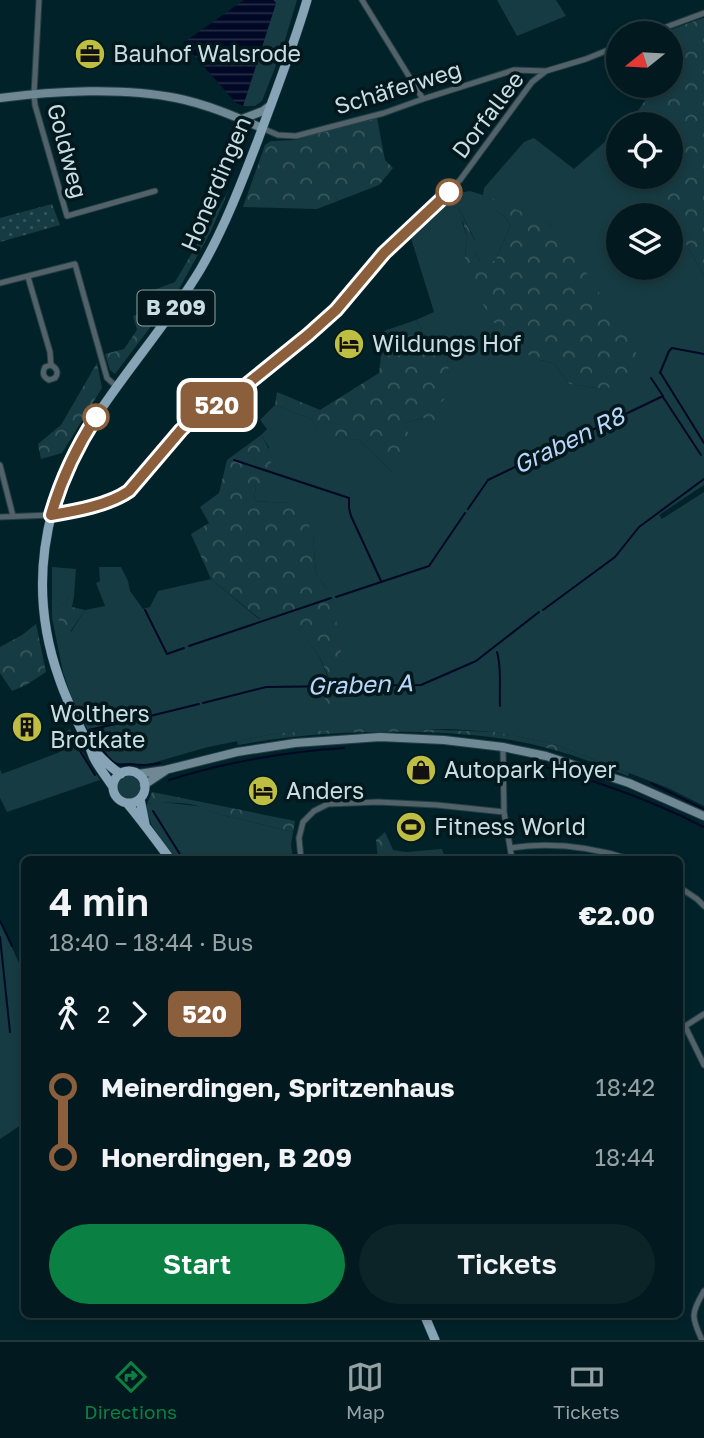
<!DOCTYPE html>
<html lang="en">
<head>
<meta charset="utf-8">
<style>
	body { margin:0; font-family:"Golos Text",sans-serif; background:#0c2328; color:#f1f3f6; height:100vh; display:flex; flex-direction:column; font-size:26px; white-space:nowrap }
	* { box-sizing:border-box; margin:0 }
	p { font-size:23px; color:#96a1a4 }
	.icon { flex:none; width:38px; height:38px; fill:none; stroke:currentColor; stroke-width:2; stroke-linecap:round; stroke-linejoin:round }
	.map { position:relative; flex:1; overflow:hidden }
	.panel { position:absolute; left:21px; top:856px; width:662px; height:462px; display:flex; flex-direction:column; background:#021a1f; border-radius:10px; box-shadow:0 4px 10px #0003,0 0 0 2px #23383d }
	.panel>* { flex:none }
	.badge { padding:0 14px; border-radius:10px; font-size:24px; line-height:46px }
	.needle { width:46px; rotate:252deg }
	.buttons { position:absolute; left:606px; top:21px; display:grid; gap:14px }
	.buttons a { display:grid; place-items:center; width:77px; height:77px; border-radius:50%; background:#021a1f; box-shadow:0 4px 10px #0003,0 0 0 2px #23383d; font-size:35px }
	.map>.badge { position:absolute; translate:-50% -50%; box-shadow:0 0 0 4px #fff }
	.legs { display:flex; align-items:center; gap:10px; height:77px; padding:0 28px; font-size:23px }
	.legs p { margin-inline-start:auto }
	.headline { display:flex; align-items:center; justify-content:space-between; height:119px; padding:0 28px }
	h1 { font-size:38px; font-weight:600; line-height:52px }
	.primary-button { display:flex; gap:14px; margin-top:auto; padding:14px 28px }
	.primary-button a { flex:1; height:80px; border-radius:42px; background:#0b8043; color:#fff; font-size:28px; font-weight:600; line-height:80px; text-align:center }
	.primary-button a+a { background:#0c2328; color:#f1f3f6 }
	ul { padding:0 28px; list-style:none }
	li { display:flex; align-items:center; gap:24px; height:70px; font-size:26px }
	li i { display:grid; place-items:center; width:10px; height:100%; margin:0 9px; background:currentColor }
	li i::after { content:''; width:18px; height:18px; margin:-9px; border:5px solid; border-radius:50%; background:#021a1f }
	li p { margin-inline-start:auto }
	li:first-child i { background:linear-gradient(#0000 50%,currentColor 0) }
	li:last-child i { background:linear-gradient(currentColor 50%,#0000 0) }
	.tabs { display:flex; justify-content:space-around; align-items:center; height:98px; border-top:2px solid #23383d; background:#021a1f; font-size:19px; color:#96a1a4 }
	.tabs a { display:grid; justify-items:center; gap:4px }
	.tabs .on { color:#0b8043 }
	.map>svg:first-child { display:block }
	.green { fill:#173b42; fill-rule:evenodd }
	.forest { fill:url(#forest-crowns) }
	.park { fill:url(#park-dots) }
	.water { fill:url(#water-rules) }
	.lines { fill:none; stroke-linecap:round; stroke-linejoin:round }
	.stream { stroke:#000826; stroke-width:2 }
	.street-casing { stroke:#224047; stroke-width:7 }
	.secondary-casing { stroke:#224047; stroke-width:10 }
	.primary-casing { stroke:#224047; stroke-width:10 }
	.street { stroke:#536169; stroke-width:5 }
	.secondary { stroke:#708794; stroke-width:8 }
	.primary { stroke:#87a4b6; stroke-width:9 }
	.line-1-casing { stroke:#fff; stroke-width:16 }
	.line-1 { stroke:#8b5e3c; stroke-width:10 }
	.stop-1-dot { fill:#fff; stroke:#8b5e3c; stroke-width:3.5 }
	.labels { text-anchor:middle; stroke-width:7; stroke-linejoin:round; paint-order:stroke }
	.shield { fill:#03181d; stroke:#8da3a8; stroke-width:2 }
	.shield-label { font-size:21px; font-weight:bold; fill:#c8dee3 }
	.poi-label { font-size:23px; fill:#c8dee3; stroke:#03181d; text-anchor:start }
	.street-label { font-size:23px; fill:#c8dee3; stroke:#03181d }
	.water-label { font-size:24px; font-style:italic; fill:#bad6fa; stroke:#03181d }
</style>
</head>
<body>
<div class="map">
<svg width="704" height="1340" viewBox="0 0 704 1340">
	<defs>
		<pattern id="forest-crowns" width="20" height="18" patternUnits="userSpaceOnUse" patternTransform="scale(1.75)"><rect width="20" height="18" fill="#173b42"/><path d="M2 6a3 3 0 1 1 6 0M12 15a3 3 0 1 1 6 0" fill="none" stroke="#37575d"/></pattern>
		<pattern id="park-dots" width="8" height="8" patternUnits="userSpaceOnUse" patternTransform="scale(1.75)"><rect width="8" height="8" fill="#173b42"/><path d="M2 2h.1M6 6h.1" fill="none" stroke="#37575d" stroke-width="1.8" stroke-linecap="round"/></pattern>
		<pattern id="water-rules" width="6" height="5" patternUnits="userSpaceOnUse" patternTransform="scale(1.75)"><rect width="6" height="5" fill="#000826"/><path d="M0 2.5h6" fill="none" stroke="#242c45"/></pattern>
	</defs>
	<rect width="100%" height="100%" fill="#022229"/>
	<path class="green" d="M 273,0 L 297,0 L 282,50 L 262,101 L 255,106 L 243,106 L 276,3 Z
		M 497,0 L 556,0 L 566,16 L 517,36 Z
		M 618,130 L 618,177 L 648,177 L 670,215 L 618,215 L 618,268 L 670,268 L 670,216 L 704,276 L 704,485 L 659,515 L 662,519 L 704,492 L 704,806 L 668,788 L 551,743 L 494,732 L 449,729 L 279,733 L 208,747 L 142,766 L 131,763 L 115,763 L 110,760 L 91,736 L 71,696 L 63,672 L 52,618 L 52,567 L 76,569 L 74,596 L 68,596 L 66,605 L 54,604 L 71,632 L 85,610 L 105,606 L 96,583 L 100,581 L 99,567 L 121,567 L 128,581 L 130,591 L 143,609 L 150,607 L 158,591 L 211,579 L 259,619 L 283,611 L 318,654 L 329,680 L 327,589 L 316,574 L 313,537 L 287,503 L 254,501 L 256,484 L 269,447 L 261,435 L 267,429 L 260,420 L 275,405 L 311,419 L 321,435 L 359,440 L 392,472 L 403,423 L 424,418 C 448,389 453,380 444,343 L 431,345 L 416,320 L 434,312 L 410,235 L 453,194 L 470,191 L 483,195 L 484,188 L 524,142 L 534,138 L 574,169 ZM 481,201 L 549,224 L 563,236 L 649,375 L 596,388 L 569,384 L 554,363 L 540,360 L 465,258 L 467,238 L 457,205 L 475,240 L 475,253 L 480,261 L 495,261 L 511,225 L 503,215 Z
		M 70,729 L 91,767 L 100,780 L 7,812 L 0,798 L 0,769 L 2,774 L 60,752 L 60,735 Z
		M117 787a12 12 0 1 1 24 0a12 12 0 1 1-24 0Z
		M 161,802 L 206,807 L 214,813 L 293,832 L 291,845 L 293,859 L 176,859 L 152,826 L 145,808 L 147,804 Z
		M 0,921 L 24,974 L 24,1123 L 0,1139 Z"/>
	<path class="forest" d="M 703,18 L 704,18 L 704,276 L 648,177 L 670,177 L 670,124 L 629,124 L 650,93 L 648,86 L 670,86 L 670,33 L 661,33 Z
		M 377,118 L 385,160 L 393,168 L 379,185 L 317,209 L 243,207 L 265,145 L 271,141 L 297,140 L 341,123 L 340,127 Z
		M 229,190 L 210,233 L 179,289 L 115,374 L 110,370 L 105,354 L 124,349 L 137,330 L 133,316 L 146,312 L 143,294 L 175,282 Z
		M 484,195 L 549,224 L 563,235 L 650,375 L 622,387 L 596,388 L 569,384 L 554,363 L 540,360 L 518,350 L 495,324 L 471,285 L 465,258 L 467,238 L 463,222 L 457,215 L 456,203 L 475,241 L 475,253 L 480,261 L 495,261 L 511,225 L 503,215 L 480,201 Z
		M 416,320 L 431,345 L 444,342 C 450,367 450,376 444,400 L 435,406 L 442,422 L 424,418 L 403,423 L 415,447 L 402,470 L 392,472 L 359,440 L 321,436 L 311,419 L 275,405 L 277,392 L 320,410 L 379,373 L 384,331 Z
		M 97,363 L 102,388 L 62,453 L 41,459 L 38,444 L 61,425 Z
		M 261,435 C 273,453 273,463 268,484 L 256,484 L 254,501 L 287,503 L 307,520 L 313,537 L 316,574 L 327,589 L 335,613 L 341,653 L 337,679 L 330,680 L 318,654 L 283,612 L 260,619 L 211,579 L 191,534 L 209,523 L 200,507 L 219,493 L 227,460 Z
		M 68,595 L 74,596 L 72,607 L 85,610 L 70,632 L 64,631 L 54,611 L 54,603 L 66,605 Z
		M 36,624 L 46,672 L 26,685 L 12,691 L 0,673 L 0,647 L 22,635 Z
		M 330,688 L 331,705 L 326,705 L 324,694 L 266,694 L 226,703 L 225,700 L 265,690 Z
		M 383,728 L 495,732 L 551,743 L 629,773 L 628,776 C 602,766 575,755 547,748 C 504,736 459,733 414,732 C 355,731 297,734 238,745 L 237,741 L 279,733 Z
		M 152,792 L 295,821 L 293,832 L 214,813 C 200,802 165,801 147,804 Z
		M 385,832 L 393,850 L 406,852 L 442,849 L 445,859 L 378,859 L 376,840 Z"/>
	<path class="park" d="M 52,204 L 60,225 L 0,242 L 0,218 Z"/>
	<path class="water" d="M 244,0 L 273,0 L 276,3 L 243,106 L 236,103 L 183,43 Z"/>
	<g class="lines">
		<path class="stream" d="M 660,372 L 704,443
			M 660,373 L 669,351 L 672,348 L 704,354
			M 663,397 L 701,455
			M 234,460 L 349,498 L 349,508 L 351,516 L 381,581
			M 468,509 L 488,480 L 663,396 L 651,378
			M 336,597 L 429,566 L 465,513
			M 145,610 L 167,654 L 184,648
			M 543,610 L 615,557 L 639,527 L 704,479
			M 189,646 L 331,598
			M 497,652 C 502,668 499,687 500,706
			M 203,703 L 266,687 L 421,685 L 476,661 L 539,612
			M 150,716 L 199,704
			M 92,729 C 98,740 106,762 120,765 C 124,765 128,764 131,764 C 143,766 148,765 160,763
			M 89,730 L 146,717
			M 72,738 L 95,775
			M 60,743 L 74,737
			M 527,762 C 589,778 647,798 704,827
			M 169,780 C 226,762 284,752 344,748
			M 651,783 L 704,809
			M 153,811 L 181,856
			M 0,921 L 12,946
			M 0,937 L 10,1032"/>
		<g class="street-casing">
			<path id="street" d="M 39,0 L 34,94 L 35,105 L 67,216 L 155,191
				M 362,0 L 423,99
				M 650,33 L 704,13
				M 262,128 L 278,135 L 296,136 L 384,113 L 423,99 L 514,70 L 546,71
				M 28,277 L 50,352 L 51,365 C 57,368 59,373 55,378 L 49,380 C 43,377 42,373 45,367 L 51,365
				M 0,283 L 75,264 L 107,378 L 117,387
				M 0,465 L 13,516
				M 0,517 L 51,515 L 78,510 L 121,496 L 129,491 L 181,430 L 195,417 L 231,398 L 336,310 L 385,253 L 460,180 L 532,82 L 546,71 L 586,59 L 618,46
				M 503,747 L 504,812 L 512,859
				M 510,848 C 549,842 591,847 629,859
				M 301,859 L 299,838 L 303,822 L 314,811 L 328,804 L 378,802 L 437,805 L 504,812
				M 679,887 L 697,899 L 704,906
				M 685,1026 L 704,1065
				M 679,1030 L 704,1014
				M 702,1340 C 691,1317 691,1313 704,1291"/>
		</g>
		<g class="secondary-casing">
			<path id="secondary" d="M 0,98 C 53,91 124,87 176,98 C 206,104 234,116 262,128
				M 242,119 L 263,111 L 271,105
				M 138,774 L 165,770 L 237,752 L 295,743 L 380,737 L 444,740 L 503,747 L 546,756 L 629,783 L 704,816
				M 144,785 L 165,771"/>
		</g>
		<g class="primary-casing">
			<path id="primary" d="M 91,748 C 101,756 108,767 121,774
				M113 787a16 16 0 1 1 32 0a16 16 0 1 1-32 0Z
				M 113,787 C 107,778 100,769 95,760 C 92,756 92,751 89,746 C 78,723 67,702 59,678 C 28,591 42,503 90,426 C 124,372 167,325 200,270 C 224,229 241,184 258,140 C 275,93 293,48 307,0
				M 140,799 L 145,824
				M 127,803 C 142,821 156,840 170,859
				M 424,1314 L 435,1340"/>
		</g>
		<use href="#street" class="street"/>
		<use href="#secondary" class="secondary"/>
		<use href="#primary" class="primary"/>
	</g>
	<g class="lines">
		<g class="line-1-casing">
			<path id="line-1" d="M 96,417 C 76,448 61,480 51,515 C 75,511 109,505 129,491 L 181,430 L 195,417 L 230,398 L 308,335 L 336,310 L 384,253 L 449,192"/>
		</g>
		<use href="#line-1" class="line-1"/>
	</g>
	<defs>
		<g id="office-disc" transform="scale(1.575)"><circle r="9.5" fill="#bebf42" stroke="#03181d"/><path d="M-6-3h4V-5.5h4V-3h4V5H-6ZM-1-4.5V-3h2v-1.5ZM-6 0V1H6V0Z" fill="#111"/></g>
		<g id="hotel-disc" transform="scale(1.575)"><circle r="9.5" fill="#bebf42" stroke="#03181d"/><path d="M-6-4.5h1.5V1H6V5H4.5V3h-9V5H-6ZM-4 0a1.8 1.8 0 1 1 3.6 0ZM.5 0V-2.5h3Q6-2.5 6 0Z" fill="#111"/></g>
		<g id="building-disc" transform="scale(1.575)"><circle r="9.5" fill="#bebf42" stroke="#03181d"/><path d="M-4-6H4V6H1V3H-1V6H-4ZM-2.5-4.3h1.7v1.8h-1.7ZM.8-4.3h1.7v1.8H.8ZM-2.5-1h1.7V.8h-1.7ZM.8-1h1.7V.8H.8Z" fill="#111"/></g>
		<g id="shop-disc" transform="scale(1.575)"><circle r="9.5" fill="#bebf42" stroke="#03181d"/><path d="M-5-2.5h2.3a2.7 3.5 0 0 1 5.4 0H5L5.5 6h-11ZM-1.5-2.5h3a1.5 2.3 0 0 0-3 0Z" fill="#111"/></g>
		<g id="stadium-disc" transform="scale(1.575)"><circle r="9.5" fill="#bebf42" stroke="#03181d"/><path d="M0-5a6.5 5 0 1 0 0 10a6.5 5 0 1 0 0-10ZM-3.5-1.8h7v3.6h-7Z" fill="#111"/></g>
	</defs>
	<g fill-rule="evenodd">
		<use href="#office-disc" x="90" y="54"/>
		<use href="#hotel-disc" x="349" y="344"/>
		<use href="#building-disc" x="27" y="727"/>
		<use href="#shop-disc" x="421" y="770"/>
		<use href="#hotel-disc" x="263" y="791"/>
		<use href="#stadium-disc" x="411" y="827"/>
	</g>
	<g class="stop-1-dot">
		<circle cx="449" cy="192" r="12"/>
		<circle cx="96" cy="417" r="12"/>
	</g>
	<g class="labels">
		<rect class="shield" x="137.5" y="290.5" width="77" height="35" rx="5"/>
		<g class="shield-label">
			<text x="176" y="315">B 209</text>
		</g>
		<g class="poi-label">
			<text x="113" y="62">Bauhof Walsrode</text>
			<text x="372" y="352">Wildungs Hof</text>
			<text x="50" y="722">Wolthers<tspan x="50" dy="26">Brotkate</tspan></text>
			<text x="444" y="778">Autopark Hoyer</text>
			<text x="286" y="799">Anders</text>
			<text x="434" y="835">Fitness World</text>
		</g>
		<g class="street-label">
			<text transform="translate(398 88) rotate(-17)" y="8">Schäferweg</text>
			<text transform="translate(488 115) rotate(-53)" y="8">Dorfallee</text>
			<text transform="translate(67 151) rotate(75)" y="8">Goldweg</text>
			<text transform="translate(216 184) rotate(-67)" y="8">Honerdingen</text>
		</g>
		<g class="water-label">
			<text transform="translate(569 441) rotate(-26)" y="8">Graben R8</text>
			<text transform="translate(360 685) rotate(-2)" y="8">Graben A</text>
		</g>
	</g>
</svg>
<div class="buttons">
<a><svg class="needle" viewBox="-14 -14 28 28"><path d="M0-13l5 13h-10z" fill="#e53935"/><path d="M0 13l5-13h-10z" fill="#96a1a4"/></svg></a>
<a><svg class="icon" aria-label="locate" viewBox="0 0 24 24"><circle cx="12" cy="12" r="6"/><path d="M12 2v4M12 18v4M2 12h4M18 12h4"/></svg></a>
<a><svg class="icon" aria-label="layers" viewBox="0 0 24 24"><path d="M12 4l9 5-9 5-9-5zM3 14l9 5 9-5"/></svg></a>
</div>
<b class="badge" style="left:217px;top:405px;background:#8b5e3c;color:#fff">520</b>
<section class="panel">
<div class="headline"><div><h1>4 min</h1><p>18:40 – 18:44 · Bus</p></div><b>€2.00</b></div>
<div class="legs"><svg class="icon" aria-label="walk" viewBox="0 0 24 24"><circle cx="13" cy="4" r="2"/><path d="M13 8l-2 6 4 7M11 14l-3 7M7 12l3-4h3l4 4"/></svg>2<svg class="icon" aria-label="forward" viewBox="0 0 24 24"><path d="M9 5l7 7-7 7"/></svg><b class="badge" style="background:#8b5e3c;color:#fff">520</b></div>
<ul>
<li><i style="color:#8b5e3c"></i><b>Meinerdingen, Spritzenhaus</b><p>18:42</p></li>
<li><i style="color:#8b5e3c"></i><b>Honerdingen, B 209</b><p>18:44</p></li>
</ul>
<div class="primary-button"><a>Start</a><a>Tickets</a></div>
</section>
</div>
<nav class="tabs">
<a class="on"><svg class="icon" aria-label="directions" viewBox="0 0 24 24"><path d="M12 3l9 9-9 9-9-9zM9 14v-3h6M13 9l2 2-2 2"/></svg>Directions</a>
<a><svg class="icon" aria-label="map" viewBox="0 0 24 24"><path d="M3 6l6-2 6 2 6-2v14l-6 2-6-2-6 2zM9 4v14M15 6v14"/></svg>Map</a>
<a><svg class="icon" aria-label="tickets" viewBox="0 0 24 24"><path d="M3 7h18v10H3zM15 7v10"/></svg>Tickets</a>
</nav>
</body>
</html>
